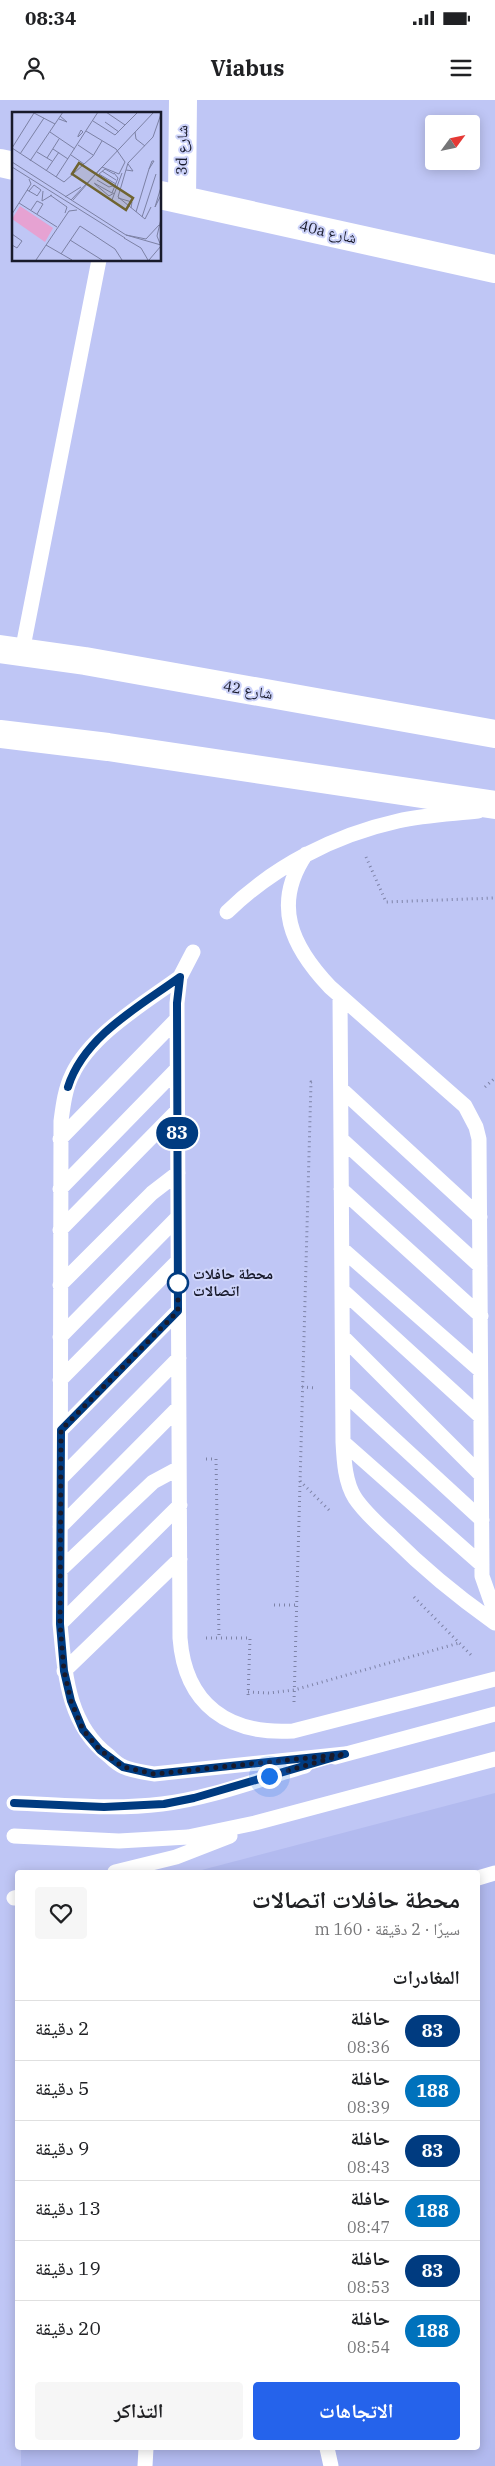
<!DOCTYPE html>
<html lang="ar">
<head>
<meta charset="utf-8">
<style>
	body { margin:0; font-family:"IBM Plex Serif","Noto Naskh Arabic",serif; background:#f6f6f6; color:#202124; direction:rtl; height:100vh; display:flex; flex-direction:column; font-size:19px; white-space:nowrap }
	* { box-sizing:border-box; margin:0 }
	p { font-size:16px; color:#757577 }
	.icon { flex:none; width:28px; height:28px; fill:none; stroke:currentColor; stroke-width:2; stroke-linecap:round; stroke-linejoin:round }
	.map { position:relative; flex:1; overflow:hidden; direction:ltr }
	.panel { position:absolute; left:15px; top:1770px; width:465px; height:580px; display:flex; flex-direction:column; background:#fff; border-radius:5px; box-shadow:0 2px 12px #0003; direction:rtl }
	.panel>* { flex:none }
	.badge { padding:0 10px; border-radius:16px; font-size:18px; line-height:32px }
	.needle { width:32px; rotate:57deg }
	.controls { position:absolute; left:425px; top:15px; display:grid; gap:10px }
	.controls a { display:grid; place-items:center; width:55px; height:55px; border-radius:5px; background:#fff; box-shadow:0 2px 12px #0003; font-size:25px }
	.you { position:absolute; width:25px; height:25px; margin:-12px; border:4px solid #fff; border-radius:50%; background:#1a73e8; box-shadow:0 0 0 8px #1a73e833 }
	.map>.badge { position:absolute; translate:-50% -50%; box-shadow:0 0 0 2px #fff }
	h2 { padding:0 20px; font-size:19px; line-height:45px }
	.round { display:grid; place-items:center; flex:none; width:52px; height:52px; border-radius:5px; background:#f6f6f6 }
	.head { display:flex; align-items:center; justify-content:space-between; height:85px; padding:0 20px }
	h1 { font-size:24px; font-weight:700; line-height:38px }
	.action { display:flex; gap:10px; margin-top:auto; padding:10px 20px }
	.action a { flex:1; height:58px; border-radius:5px; background:#2563eb; color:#fff; font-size:20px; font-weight:700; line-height:58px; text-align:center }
	.action a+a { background:#f6f6f6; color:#202124 }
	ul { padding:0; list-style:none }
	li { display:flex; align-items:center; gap:15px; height:60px; padding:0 20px; border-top:1px solid #e0e0e0 }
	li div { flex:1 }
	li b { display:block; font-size:19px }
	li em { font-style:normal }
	li .badge { min-width:55px; font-weight:700; text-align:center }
	.status { display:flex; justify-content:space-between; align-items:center; height:35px; padding:0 25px; background:#fff; direction:ltr }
	.status svg { height:14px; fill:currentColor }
	header { display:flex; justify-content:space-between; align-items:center; height:65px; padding:0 20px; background:#fff; font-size:22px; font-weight:700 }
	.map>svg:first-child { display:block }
	.built { fill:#b2baef }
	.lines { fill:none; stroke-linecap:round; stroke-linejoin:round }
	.path { stroke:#7e83a7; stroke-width:3; stroke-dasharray:1 4; stroke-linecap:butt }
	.lane { stroke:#fff; stroke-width:15 }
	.street { stroke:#fff; stroke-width:28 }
	.line-casing { stroke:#fff; stroke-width:11 }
	.line { stroke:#003b80; stroke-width:8 }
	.walk { stroke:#181a2b; stroke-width:5; stroke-dasharray:0 9 }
	.stop-dot { fill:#fff; stroke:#003b80; stroke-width:2.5 }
	.labels { text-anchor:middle; stroke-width:4; stroke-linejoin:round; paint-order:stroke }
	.street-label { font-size:15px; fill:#181a2b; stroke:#ced4fa }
	.stop-label { font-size:15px; font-weight:bold; fill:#181a2b; stroke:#ced4fa; text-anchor:start }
	.inset-road { fill:none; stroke:#7c81a4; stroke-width:1 }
	.view { fill:#6f6431; fill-opacity:0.15; stroke:#6f6431; stroke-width:2.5 }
	.inset-edge { fill:none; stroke:#181a2b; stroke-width:2.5 }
</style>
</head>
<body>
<div class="status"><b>08:34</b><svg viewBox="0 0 49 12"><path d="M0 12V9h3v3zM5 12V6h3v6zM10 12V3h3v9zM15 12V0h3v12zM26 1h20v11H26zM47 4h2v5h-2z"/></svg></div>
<header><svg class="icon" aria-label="menu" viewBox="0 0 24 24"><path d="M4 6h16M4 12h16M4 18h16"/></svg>Viabus<svg class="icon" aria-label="person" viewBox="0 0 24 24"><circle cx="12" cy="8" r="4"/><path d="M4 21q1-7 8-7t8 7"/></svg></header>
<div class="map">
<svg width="495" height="2366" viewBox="0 0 495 2366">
	<rect width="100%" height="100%" fill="#bfc6f5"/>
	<path class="built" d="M 495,1693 L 495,2366 L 21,2366 L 21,2348 L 478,2348 L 478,1772 L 194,1772 Z"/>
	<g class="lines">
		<path class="path" d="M 366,757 L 386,802 L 495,798
			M 485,987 L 495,978
			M 302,1287 L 317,1288
			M 206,1359 L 216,1359 L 219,1538
			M 300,1381 L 329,1410
			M 414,1497 L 473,1557
			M 274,1505 L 296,1505
			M 206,1538 L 250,1538 L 248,1598
			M 248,1592 L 269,1593 L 294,1590 L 459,1543
			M 294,1602 L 311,982 L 314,982"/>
		<path class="lane" d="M 22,552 L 99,160
			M 306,754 C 272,804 291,846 330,887 L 465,1006 L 476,1027 L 479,1039 L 482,1476 L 495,1513
			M 227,812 C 274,766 335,735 398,721 C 424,715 451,714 478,711
			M 193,852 L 180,877 L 177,903 L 180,1538 C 185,1605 229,1635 293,1631 L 495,1579
			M 180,877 C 145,903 91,934 72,975 C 65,989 63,1006 61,1021 L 60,1524 C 65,1573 67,1624 109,1656 C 113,1660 119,1665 124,1667 C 133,1671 144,1672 154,1674 L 345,1654
			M 340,896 L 343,1342 C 344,1361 345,1382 355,1398 C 365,1413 379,1425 392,1437 C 424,1469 458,1497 495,1523
			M 341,989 L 480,1117
			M 60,1039 L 177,919
			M 341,1039 L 480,1166
			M 60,1089 L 177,969
			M 341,1089 L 481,1216
			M 60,1130 L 177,1011
			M 342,1149 L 480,1270
			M 60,1185 L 152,1093 L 178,1073
			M 342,1190 L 481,1317
			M 60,1237 L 178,1117
			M 343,1237 L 481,1375
			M 60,1280 L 178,1161
			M 343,1292 L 482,1420
			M 61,1330 L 178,1211
			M 343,1342 L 482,1465
			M 61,1378 L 179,1258
			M 60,1427 L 179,1307
			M 60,1470 L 153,1382 L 179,1368
			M 60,1524 L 180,1405
			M 64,1571 L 180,1459
			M 335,1657 L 495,1614
			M 14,1703 C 64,1705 113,1710 162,1704 C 211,1698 259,1679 305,1666
			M 14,1736 L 119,1741 L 188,1737 L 255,1723 L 495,1659
			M 115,1772 L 176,1757 L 230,1736
			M 478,1778 L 495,1773
			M 14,1798 L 18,1797
			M 327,2348 L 331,2366
			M 145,2366 L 146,2348"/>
		<path class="street" d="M 0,63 L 14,66
			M 160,95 L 495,169
			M 182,99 L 183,0
			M 0,549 L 85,561 L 495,634
			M 0,634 L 108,647 L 495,705"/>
	</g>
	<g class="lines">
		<g class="line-casing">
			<path id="line" d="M 14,1703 L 104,1707 L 164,1704 L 194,1698 L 345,1654 L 154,1674 L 123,1667 L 100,1650 L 83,1630 L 71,1601 L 64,1571 L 60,1524 L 61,1330 L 178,1211 L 177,903 L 180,877 C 140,906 84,936 68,987"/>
		</g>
		<use href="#line" class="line"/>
		<path class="walk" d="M 178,1183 L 178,1178 L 178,1211 L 61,1330 L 60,1524 L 64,1571 L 71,1601 L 83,1630 L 100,1650 L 123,1667 L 154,1674 L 345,1654 L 269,1676"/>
	</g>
	<circle class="stop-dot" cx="178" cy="1183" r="10"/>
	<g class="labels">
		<g class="street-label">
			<text transform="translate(182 50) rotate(-89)" y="5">3d شارع</text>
			<text transform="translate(328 132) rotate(13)" y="5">40a شارع</text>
			<text transform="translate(248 590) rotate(10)" y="5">شارع 42</text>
		</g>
		<g class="stop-label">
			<text x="193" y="1179">محطة حافلات<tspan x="193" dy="17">اتصالات</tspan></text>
		</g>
	</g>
	<g transform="translate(12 12)">
		<rect width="149" height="149" fill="#bfc6f5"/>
		<path d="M 8,94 L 41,116 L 33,130 L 0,107 Z" fill="#e6a2d2"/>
		<path class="inset-road" d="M 94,0 L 113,13M 47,7 L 55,10 L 48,4M 81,9 L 103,23 L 126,0M 93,10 L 107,20M 43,12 L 22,1 L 0,36 L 52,70 L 81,44 L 90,29M 69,18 L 71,20 L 66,25 L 66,24 ZM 38,20 L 63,37M 123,20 L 124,27 L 133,34M 66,33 L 81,43M 41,37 L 56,47M 25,40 L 40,49M 8,42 L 32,6M 59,43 L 72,52M 35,46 L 47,27M 18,49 L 51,0M 0,50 L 114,123 L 149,133M 0,55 L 113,126M 114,58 L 121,59 L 116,52M 34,59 L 47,40M 90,59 L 104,68M 102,62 L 93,57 L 87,62 L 104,72M 44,65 L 86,0M 85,68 L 97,75 L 104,73M 82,71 L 100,81 L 106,66 L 102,61M 83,72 L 97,84 L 102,81M 149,75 L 143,95 L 149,83M 15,78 L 24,83 L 25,84 L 29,78 L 22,73 L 17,79M 31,79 L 30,89 L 40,83M 38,83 L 55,95 L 53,101M 53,85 L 69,75M 106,86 L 120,90 L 119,96M 59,88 L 142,0M 61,88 L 90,55 L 107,62 L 113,50 L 104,37 L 74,19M 100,88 L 110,61M 7,91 L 45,115M 139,95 L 133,107 L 106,85 L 116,51 L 141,25 L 149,2M 19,98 L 25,89 L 31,92 L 25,102M 124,100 L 137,57 L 140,49 L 142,49 L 137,57M 0,102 L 19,72 L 17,67M 130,105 L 144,62M 149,107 L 145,124 L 149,134M 0,122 L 10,129 L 5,136 L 0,133M 114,123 L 134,127 L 147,113M 112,126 L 129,136 L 136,148M 58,128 L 90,148M 34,133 L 60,148M 49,142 L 68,114 L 103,137 L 110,148M 24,148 L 57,99 L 65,98M 137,148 L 149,134"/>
		<path class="view" d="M 67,51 L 121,86 L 114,98 L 60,62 Z"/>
		<rect width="149" height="149" class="inset-edge"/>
	</g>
</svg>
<div class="controls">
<a><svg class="needle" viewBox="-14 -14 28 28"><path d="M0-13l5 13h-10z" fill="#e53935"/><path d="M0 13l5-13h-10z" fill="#757577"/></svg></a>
</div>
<div class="you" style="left:269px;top:1676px"></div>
<b class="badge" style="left:177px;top:1033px;background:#003b80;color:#fff">83</b>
<section class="panel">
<div class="head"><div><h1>محطة حافلات اتصالات</h1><p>سيرًا · 2 دقيقة · 160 m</p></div><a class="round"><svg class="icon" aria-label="heart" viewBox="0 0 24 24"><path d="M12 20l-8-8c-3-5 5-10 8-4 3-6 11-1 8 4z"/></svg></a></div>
<h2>المغادرات</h2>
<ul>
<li><span class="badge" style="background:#003b80;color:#fff">83</span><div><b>حافلة</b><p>08:36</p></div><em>2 دقيقة</em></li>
<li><span class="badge" style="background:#0072bc;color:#fff">188</span><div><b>حافلة</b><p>08:39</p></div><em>5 دقيقة</em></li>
<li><span class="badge" style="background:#003b80;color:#fff">83</span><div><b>حافلة</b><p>08:43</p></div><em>9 دقيقة</em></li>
<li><span class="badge" style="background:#0072bc;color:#fff">188</span><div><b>حافلة</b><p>08:47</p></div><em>13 دقيقة</em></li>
<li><span class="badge" style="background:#003b80;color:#fff">83</span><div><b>حافلة</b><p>08:53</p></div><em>19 دقيقة</em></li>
<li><span class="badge" style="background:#0072bc;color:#fff">188</span><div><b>حافلة</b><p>08:54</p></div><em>20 دقيقة</em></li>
</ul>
<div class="action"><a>الاتجاهات</a><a>التذاكر</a></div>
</section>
</div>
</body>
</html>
